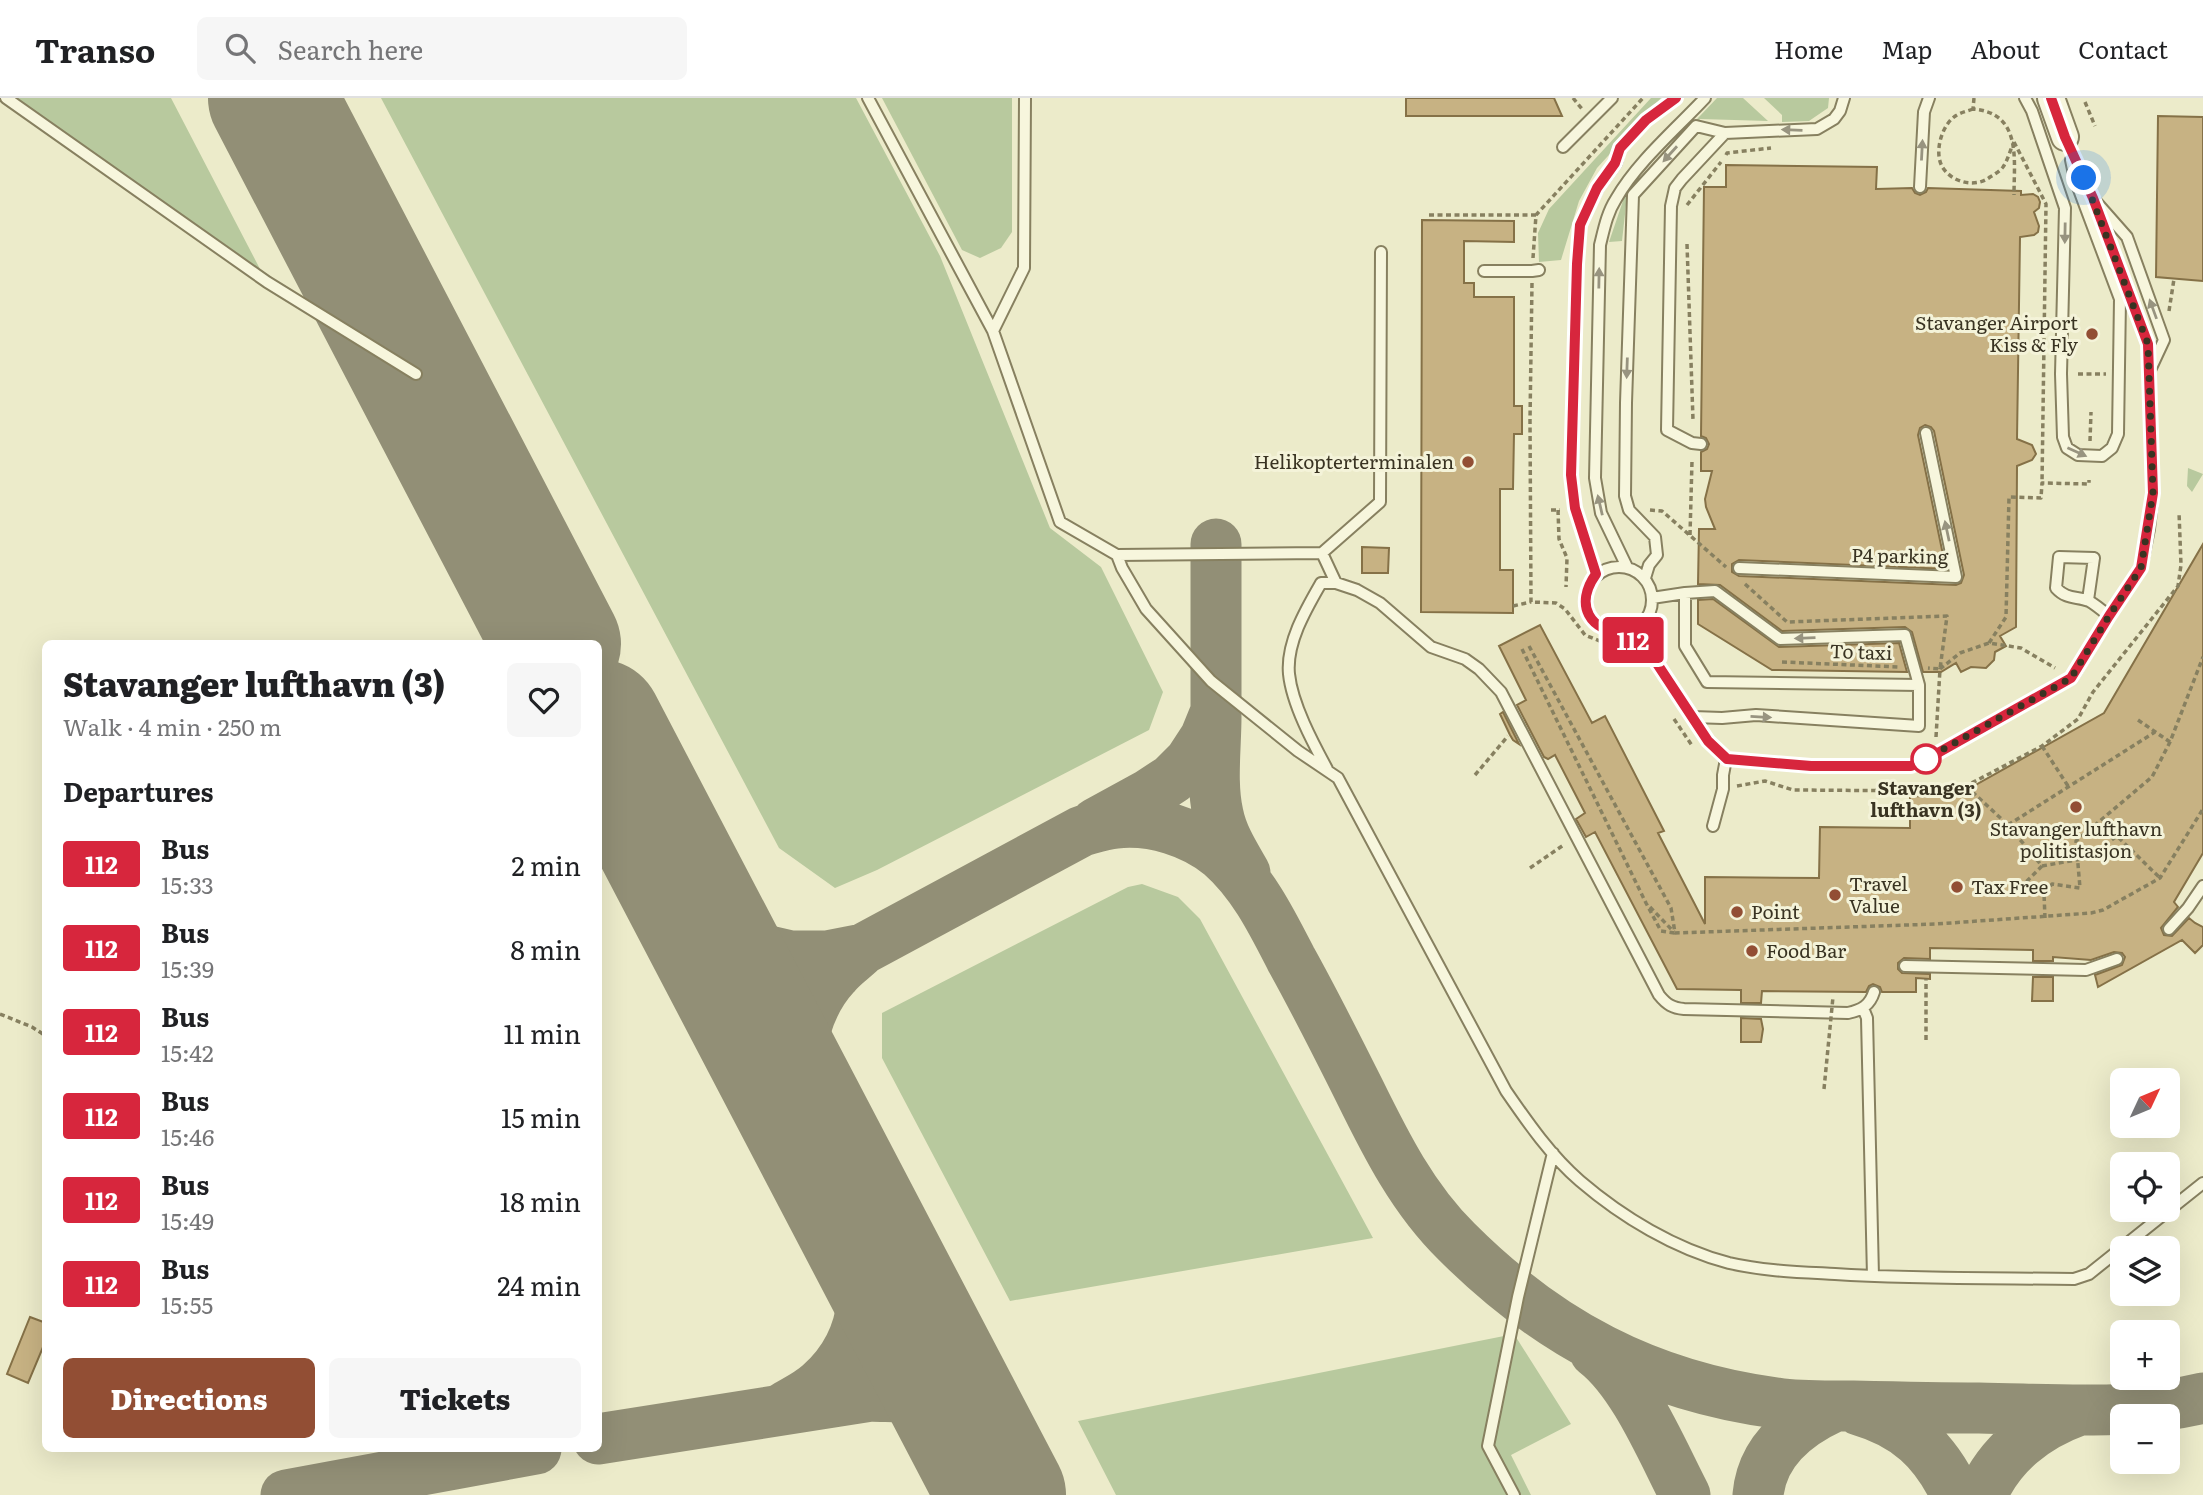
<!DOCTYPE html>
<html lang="en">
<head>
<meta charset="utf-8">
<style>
	body { margin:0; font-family:Literata,serif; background:#f6f6f6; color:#202124; height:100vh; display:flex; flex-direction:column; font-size:26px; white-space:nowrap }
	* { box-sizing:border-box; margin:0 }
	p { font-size:23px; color:#757577 }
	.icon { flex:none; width:38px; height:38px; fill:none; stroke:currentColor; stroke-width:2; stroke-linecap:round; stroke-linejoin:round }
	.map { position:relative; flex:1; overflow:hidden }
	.sheet { position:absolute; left:42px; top:542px; width:560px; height:812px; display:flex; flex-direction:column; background:#fff; border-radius:10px; box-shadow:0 7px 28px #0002 }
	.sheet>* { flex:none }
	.badge { padding:0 14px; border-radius:5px; font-size:24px; line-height:46px }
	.needle { width:46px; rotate:46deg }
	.buttons { position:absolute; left:2110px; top:970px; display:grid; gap:14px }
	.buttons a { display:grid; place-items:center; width:70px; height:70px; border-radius:10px; background:#fff; box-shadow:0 7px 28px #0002; font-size:35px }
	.you { position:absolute; width:35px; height:35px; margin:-18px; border:5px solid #fff; border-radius:50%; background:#1a73e8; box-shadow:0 0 0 10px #1a73e833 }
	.map>.badge { position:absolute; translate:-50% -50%; box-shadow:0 0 0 4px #fff }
	h2 { padding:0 21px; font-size:26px; line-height:63px }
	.round { display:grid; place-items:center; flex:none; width:74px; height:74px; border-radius:10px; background:#f6f6f6 }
	.summary { display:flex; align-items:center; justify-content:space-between; height:119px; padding:0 21px }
	h1 { font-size:33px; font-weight:800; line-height:52px }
	.primary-button { display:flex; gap:14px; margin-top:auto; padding:14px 21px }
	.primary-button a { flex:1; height:80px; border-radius:10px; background:#924e34; color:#fff; font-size:28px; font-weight:800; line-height:80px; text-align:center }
	.primary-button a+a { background:#f6f6f6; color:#202124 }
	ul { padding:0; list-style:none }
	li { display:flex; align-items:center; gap:21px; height:84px; padding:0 21px }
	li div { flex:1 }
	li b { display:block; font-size:26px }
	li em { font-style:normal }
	li .badge { min-width:77px; font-weight:700; text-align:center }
	header { display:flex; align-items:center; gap:42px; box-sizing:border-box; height:98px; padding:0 35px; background:#fff; border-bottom:2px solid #e0e0e0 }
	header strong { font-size:33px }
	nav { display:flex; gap:38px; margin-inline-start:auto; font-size:24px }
	.search { width:490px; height:63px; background:#f6f6f6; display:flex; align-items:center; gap:18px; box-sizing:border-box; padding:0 24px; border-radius:10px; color:#757577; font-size:26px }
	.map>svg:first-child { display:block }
	.green { fill:#b8c99e }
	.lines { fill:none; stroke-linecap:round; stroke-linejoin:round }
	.taxiway { stroke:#928f76; stroke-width:51 }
	.runway { stroke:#928f76; stroke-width:128 }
	.building { fill:#c7b283; stroke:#857147; stroke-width:2; fill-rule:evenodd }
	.service-casing { stroke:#878060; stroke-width:14 }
	.tertiary-casing { stroke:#878060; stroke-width:30 }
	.path { stroke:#878060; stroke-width:3.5; stroke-dasharray:5 3.5; stroke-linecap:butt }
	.service { stroke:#f7f6dd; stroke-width:10 }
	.tertiary { stroke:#f7f6dd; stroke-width:26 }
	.path-bridge { stroke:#878060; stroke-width:3.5; stroke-dasharray:5 3.5; stroke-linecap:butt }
	.oneway { fill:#989480 }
	.line-casing { stroke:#fff; stroke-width:16 }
	.line { stroke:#d7263d; stroke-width:10 }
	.walk { stroke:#393322; stroke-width:7; stroke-dasharray:0 12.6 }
	.poi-dot { fill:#924e34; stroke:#f4f3d9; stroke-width:2.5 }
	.stop-dot { fill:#fff; stroke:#d7263d; stroke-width:3.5 }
	.labels { text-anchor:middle; stroke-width:6; stroke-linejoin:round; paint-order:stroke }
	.poi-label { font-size:19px; fill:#393322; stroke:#f4f3d9; text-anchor:start }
	.street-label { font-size:19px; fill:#393322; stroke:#f4f3d9 }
	.stop-label { font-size:19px; font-weight:bold; fill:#393322; stroke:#f4f3d9 }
</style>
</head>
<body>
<header>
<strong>Transo</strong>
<div class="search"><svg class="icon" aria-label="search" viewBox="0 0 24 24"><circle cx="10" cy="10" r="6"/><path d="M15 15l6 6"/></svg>Search here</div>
<nav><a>Home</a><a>Map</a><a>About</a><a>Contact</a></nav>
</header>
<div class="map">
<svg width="2203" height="1397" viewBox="0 0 2203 1397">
	<rect width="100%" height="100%" fill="#ecebca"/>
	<path class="green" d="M 16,0 L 171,0 L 260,171 Z
		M 381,0 L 856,0 L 940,158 L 1050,430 L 1101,469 L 1163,594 L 1149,632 L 877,772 L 835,790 L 779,750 Z
		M 882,0 L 1012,0 L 1012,134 L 1001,150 L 980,160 L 962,152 Z
		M 1651,0 L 1661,0 L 1597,70 L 1579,103 L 1561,162 L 1539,164 L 1538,135 L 1549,111 Z
		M 1717,0 L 1743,0 L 1768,23 L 1700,21 L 1627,98 L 1622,143 L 1609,144 L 1625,97 Z
		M 1764,0 L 1829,0 L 1828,10 L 1809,23 L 1782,24 L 1782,17 Z
		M 2188,370 L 2203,376 L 2192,394 L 2187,388 Z
		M 1142,786 L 1178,799 L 1200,821 L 1373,1140 L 1010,1203 L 882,960 L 882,915 L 1128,789 Z
		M 1514,1236 L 1571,1326 L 1511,1357 L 1531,1397 L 1116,1397 L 1078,1323 Z"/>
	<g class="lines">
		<path class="taxiway" d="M 1216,618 C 1216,650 1211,685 1218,716 C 1222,737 1234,756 1245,775
			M 1096,725 L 1149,696 L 1172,681 L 1190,663 L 1205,640 L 1216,613 L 1216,446
			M 677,775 L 706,812 L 730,833 L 745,843 L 765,852 L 791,858 L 827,858 L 863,851 L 1082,733 C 1093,730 1105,726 1116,725 C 1152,721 1193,734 1221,757 C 1253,785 1272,824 1291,861 C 1315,904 1337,948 1359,992 C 1386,1047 1413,1101 1457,1144 C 1548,1235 1648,1288 1776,1305 C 1801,1309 1828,1308 1853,1308 C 1895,1309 1937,1310 1979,1310 C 2054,1311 2130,1318 2203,1300
			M 822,1052 C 815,1031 805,1010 801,989 C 795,951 809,905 835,877 C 843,867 854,860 863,851
			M 1595,1254 C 1634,1284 1662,1353 1685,1397
			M 783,1310 C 796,1302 809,1296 820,1286 C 875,1238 868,1171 851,1108
			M 1859,1312 C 1907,1326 1935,1352 1956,1397
			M 598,1341 L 871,1298 C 886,1299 901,1298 915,1301 C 941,1306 959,1328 976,1346
			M 286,1397 L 536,1351
			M 1758,1397 C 1762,1353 1796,1326 1833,1309
			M 1982,1397 C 2000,1356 2035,1328 2077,1313"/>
		<path class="runway" d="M 272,0 L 557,546
			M 598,625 L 1002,1397"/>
	</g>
	<path class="building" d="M 1406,0 L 1554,0 L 1562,18 L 1406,18 Z
		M 2158,18 L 2203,19 L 2203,183 L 2156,179 Z
		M 1726,67 L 1877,69 L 1876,91 L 1912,90 L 1915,95 L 1920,97 L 1926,94 L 1928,90 L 2021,93 L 2021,97 L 2033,96 L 2038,99 L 2040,104 L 2039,110 L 2034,114 L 2039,128 L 2038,134 L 2034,137 L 2020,139 L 2017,341 L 2032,347 L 2036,356 L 2032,362 L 2017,368 L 2016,529 L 2000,538 L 2006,548 L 1995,554 L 1994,562 L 1986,570 L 1971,569 L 1961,574 L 1956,565 L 1941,574 L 1923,574 L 1912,534 L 1905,529 L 1782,533 L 1720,487 L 1698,486 L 1699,431 L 1715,431 L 1706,409 L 1705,401 L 1712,373 L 1701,373 L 1701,354 L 1707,351 L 1709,346 L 1706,340 L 1701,338 L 1704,89 L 1726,89 ZM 1925,327 L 1931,329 L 1934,333 L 1964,477 L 1961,485 L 1956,487 L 1739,478 L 1732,474 L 1732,466 L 1739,462 L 1946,471 L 1918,337 L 1920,330 Z
		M 1422,122 L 1514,123 L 1514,144 L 1464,143 L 1464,185 L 1474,185 L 1474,199 L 1514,199 L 1514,308 L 1522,308 L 1522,336 L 1514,336 L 1513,391 L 1500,391 L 1500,472 L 1513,472 L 1513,515 L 1421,514 Z
		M 2203,446 L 2203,755 L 2174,804 L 2178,809 L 2161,830 L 2164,837 L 2172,838 L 2189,820 L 2195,825 L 2203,829 L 2203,847 L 2195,855 L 2182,842 L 2098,889 L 2095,877 L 2122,867 L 2125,859 L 2122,855 L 2114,854 L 2091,862 L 2053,859 L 2053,863 L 2033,863 L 2033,852 L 1930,850 L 1930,861 L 1904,860 L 1898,865 L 1898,871 L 1902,875 L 1930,876 L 1930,881 L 1916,880 L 1916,894 L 1882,894 L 1880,889 L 1873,886 L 1869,888 L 1866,894 L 1762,893 L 1761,905 L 1741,905 L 1741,892 L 1677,891 L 1595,734 L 1586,739 L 1576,721 L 1585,715 L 1555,657 L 1548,661 L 1544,659 L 1517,607 L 1526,602 L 1499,548 L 1540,527 L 1592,625 L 1605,618 L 1664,733 L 1658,735 L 1705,826 L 1705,779 L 1819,780 L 1820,729 L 1910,730 L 1910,698 L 1954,699 L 2104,615 Z
		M 1362,449 L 1389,450 L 1388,475 L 1362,475 Z
		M 1713,501 L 1779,549 L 1899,545 L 1907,574 L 1772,572 L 1698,526 L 1698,502 Z
		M 1503,614 L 1519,646 L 1513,642 L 1510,637 L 1500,616 Z
		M 2033,879 L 2053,879 L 2053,903 L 2032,903 Z
		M 1741,920 L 1761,921 L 1763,931 L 1761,944 L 1741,944 Z
		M 30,1219 L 46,1225 L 46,1242 L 28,1285 L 7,1276 Z"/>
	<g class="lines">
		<g class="service-casing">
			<path id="service" d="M 6,0 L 267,184 L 416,276
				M 868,0 L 993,233 L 1060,424 L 1117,457 L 1122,470 L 1146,511 L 1211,583 L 1298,653 L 1338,680 L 1506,993 C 1528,1025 1551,1058 1580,1083 C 1622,1119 1675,1151 1729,1165 C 1764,1173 1799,1174 1835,1176 C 1914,1181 1995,1180 2074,1181 L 2089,1176 L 2203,1085
				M 2025,0 L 2032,13 L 2065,110 L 2061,276 L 2063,339 L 2067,350 L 2078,357 L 2102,358 L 2112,350 L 2118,336 L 2120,201 L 2075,81 L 2071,62
				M 1563,49 L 1612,0
				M 1920,89 L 1924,14 L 1929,0
				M 2097,105 L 2127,139 L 2164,242 L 2150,272
				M 1484,173 L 1532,173 L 1539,172
				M 993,233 L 1024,170 L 1025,0
				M 1701,346 L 1692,345 L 1667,332 L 1671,108 L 1675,90 L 1682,81 L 1725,35
				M 1322,455 L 1336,485
				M 1117,457 L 1322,455 L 1380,404 L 1381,154
				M1586 502a33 33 0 1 1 66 0a33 33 0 1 1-66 0Z
				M 1627,469 L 1601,415 L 1595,380 L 1600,147 C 1604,131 1607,115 1616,101 C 1637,64 1676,31 1705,0
				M 1739,470 L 1956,479 L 1926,335
				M 1596,476 L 1575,410 L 1571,377 L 1577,166 L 1580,127 L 1597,91 L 1616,65 L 1620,50 L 1646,22 L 1676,0
				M 1645,480 L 1649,467 L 1657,457 L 1655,439 L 1629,412 L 1625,398 L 1626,305 L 1633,97 L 1696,28 L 1725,35 L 1817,31 L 1834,21 L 1840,13 L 1844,0
				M 1685,495 L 1685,548 L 1707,584 L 1919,587
				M 1652,500 L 1685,495 L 1715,493 L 1780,541 L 1905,537 L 1919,587 L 1919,628 L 1756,617 L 1722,620 L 1693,619
				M 2088,502 L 2094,460 L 2059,459 L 2056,490 C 2067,502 2077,498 2089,503 C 2096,507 2103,513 2109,518
				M 1626,535 L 1654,561 L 1708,643 L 1726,661 L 1811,668 L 1911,668 L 1936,656 L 2072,580 L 2109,518 L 2141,470 L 2149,431 L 2153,395 L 2148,246 L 2093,100 L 2065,39
				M 1327,671 C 1313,645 1292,606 1289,576 C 1286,545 1306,511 1321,485 L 1336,485 L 1357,492 L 1380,505 L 1431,549 L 1465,561 L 1479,571 L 1501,594 L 1659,897 C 1667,907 1673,910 1684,911 L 1848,915 C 1862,912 1870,907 1874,894
				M 1713,728 L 1723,691 L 1723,677 L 1726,661
				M 2169,831 L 2188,810 L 2203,788
				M 1905,868 L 2086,872 L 2117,861
				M 1863,910 L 1867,920 L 1873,1178
				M 1514,1397 L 1488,1348 L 1518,1199 L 1553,1055"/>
		</g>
		<g class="tertiary-casing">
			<path id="tertiary" d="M 2051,0 L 2065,39"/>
		</g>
		<path class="path" d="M 1573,0 L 1582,11
			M 1974,0 L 1973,11 C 2022,15 2014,61 2014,97
			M 2085,4 L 2095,28
			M 1973,11 C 1968,13 1962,14 1957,17 C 1942,25 1933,55 1943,70 C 1953,85 1976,90 1990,79 C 1995,76 2000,73 2003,69 C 2008,62 2010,52 2014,44
			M 2014,44 L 2046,106 L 2042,385
			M 1726,57 L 1727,55 L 1771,50
			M 1687,107 L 1721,64
			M 1429,117 L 1536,117
			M 1687,146 L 1693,322
			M 1533,160 L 1536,117 L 1643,0
			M 1532,185 L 1530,322 L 1531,504 L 1556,505 L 1565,511 L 1585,537 L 1622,552
			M 2169,213 L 2174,181
			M 2078,276 L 2106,276
			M 2090,343 L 2091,314
			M 1551,412 L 1560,412
			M 1558,412 L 1559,441 L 1567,460 L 1566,489
			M 1650,412 L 1662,413 L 1726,469
			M 1690,437 L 1692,363
			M 1745,486 L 1787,524 L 1947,518 L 1940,571 L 1928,570
			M 1513,508 L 1531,504
			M 1989,545 L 2006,519 L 2009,399 L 2041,400 L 2042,385 L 2089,386 L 2089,382
			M 1529,548 L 1671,810 L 1675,835 L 1936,826 L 2091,815 L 2103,812 L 2160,780 L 2203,711
			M 1522,551 L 1646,805 L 1661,833 L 1675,835
			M 1782,564 L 1900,569
			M 1674,621 L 1693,649
			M 2138,622 L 2170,644
			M 1936,639 L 1940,571 L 1960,555 L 1989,545 L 2021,550 L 2055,570
			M 2042,648 L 2068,688
			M 1475,677 L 1508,638
			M 1737,688 L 1765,683 L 1793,692 L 1943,693 L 1966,688 L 2042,648 L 2078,621 L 2093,594 L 2178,488 L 2181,467 L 2179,414
			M 1966,688 L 2008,727 L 2042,768 L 2020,790
			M 2008,727 L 2155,634
			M 2042,768 L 2087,760 L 2117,738 L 2160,780
			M 1530,770 L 1565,746
			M 1650,809 L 1674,834
			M 2045,820 L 2044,796 L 2052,786 L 2080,790 L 2076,743 L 2152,679 L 2170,644 L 2203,559
			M 0,916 L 32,929 L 46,938
			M 1926,942 L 1926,881"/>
		<use href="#service" class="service"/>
		<use href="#tertiary" class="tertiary"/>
		<path class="path-bridge" d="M 1824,991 L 1833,899"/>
	</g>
	<defs><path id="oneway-solid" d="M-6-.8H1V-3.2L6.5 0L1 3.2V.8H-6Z" transform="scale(1.75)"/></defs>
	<g class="oneway">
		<use href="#oneway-solid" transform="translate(1792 32) rotate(-178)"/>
		<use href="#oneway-solid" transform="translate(1922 52) rotate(-87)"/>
		<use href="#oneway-solid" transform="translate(1670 56) rotate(132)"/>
		<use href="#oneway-solid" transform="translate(2065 135) rotate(91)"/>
		<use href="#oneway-solid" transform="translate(1599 180) rotate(-89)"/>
		<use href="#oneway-solid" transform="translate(2153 211) rotate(-110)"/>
		<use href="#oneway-solid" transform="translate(1627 270) rotate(92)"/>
		<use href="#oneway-solid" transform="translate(2077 354) rotate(24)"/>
		<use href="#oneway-solid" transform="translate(1600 407) rotate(-103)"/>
		<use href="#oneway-solid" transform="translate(1947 433) rotate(-102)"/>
		<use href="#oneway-solid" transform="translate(1805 540) rotate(178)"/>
		<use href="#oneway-solid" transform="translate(1761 619) rotate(3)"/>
	</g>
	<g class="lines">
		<g class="line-casing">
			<path id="line" d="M 1676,0 L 1646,22 L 1620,50 L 1615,65 L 1597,90 L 1580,127 L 1577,166 L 1571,377 L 1575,410 L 1596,476 C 1574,507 1589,534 1626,535 L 1654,561 L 1708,643 L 1727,661 L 1811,668 L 1911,668 L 1936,656 L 2071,580 L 2109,518 L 2141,470 L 2153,395 L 2148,246 L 2093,100 L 2065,39 L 2051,0"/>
		</g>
		<use href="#line" class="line"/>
		<path class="walk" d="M 1926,661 L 1924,662 L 2071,580 L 2109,518 L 2141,470 L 2153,395 L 2148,246 L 2084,80"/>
	</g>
	<g class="poi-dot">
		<circle cx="2092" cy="236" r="7"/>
		<circle cx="1468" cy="364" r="7"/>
		<circle cx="2076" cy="709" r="7"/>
		<circle cx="1957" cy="789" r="7"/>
		<circle cx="1835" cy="797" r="7"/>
		<circle cx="1737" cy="814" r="7"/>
		<circle cx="1752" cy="853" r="7"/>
	</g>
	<circle class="stop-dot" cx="1926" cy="661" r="14"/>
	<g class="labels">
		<g class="poi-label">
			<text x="2078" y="232" text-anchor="end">Stavanger Airport<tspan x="2078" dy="22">Kiss &amp; Fly</tspan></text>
			<text x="1454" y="371" text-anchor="end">Helikopterterminalen</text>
			<text x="2076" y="738" text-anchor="middle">Stavanger lufthavn<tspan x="2076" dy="22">politistasjon</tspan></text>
			<text x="1849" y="793">Travel<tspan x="1849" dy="22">Value</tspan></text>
			<text x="1971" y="796">Tax Free</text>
			<text x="1751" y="821">Point</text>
			<text x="1766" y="860">Food Bar</text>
		</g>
		<g class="street-label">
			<text transform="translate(1900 458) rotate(1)" y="7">P4 parking</text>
			<text transform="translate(1861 554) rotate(2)" y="7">To taxi</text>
		</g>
		<g class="stop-label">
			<text x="1926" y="697">Stavanger<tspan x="1926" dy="22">lufthavn (3)</tspan></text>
		</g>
	</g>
</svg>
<div class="buttons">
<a><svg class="needle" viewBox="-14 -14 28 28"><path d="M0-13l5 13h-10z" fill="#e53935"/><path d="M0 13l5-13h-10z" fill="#757577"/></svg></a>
<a><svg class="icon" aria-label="locate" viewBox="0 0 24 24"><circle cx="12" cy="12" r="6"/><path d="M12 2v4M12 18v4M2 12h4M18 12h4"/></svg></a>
<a><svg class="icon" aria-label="layers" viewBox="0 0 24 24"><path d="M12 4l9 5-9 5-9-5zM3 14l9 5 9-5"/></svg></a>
<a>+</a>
<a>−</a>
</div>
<div class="you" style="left:2084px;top:80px"></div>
<b class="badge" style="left:1633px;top:542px;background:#d7263d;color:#fff">112</b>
<section class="sheet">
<div class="summary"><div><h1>Stavanger lufthavn (3)</h1><p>Walk · 4 min · 250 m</p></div><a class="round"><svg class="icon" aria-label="heart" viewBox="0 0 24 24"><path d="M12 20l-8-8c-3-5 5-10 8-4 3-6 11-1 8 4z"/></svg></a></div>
<h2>Departures</h2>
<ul>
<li><span class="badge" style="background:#d7263d;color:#fff">112</span><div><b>Bus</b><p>15:33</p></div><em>2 min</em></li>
<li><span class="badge" style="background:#d7263d;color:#fff">112</span><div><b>Bus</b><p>15:39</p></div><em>8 min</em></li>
<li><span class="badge" style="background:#d7263d;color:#fff">112</span><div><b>Bus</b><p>15:42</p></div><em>11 min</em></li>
<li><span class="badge" style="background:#d7263d;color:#fff">112</span><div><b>Bus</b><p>15:46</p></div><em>15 min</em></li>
<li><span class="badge" style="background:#d7263d;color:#fff">112</span><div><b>Bus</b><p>15:49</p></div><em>18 min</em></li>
<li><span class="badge" style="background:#d7263d;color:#fff">112</span><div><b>Bus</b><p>15:55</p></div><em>24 min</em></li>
</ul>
<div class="primary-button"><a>Directions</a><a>Tickets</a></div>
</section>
</div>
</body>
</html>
